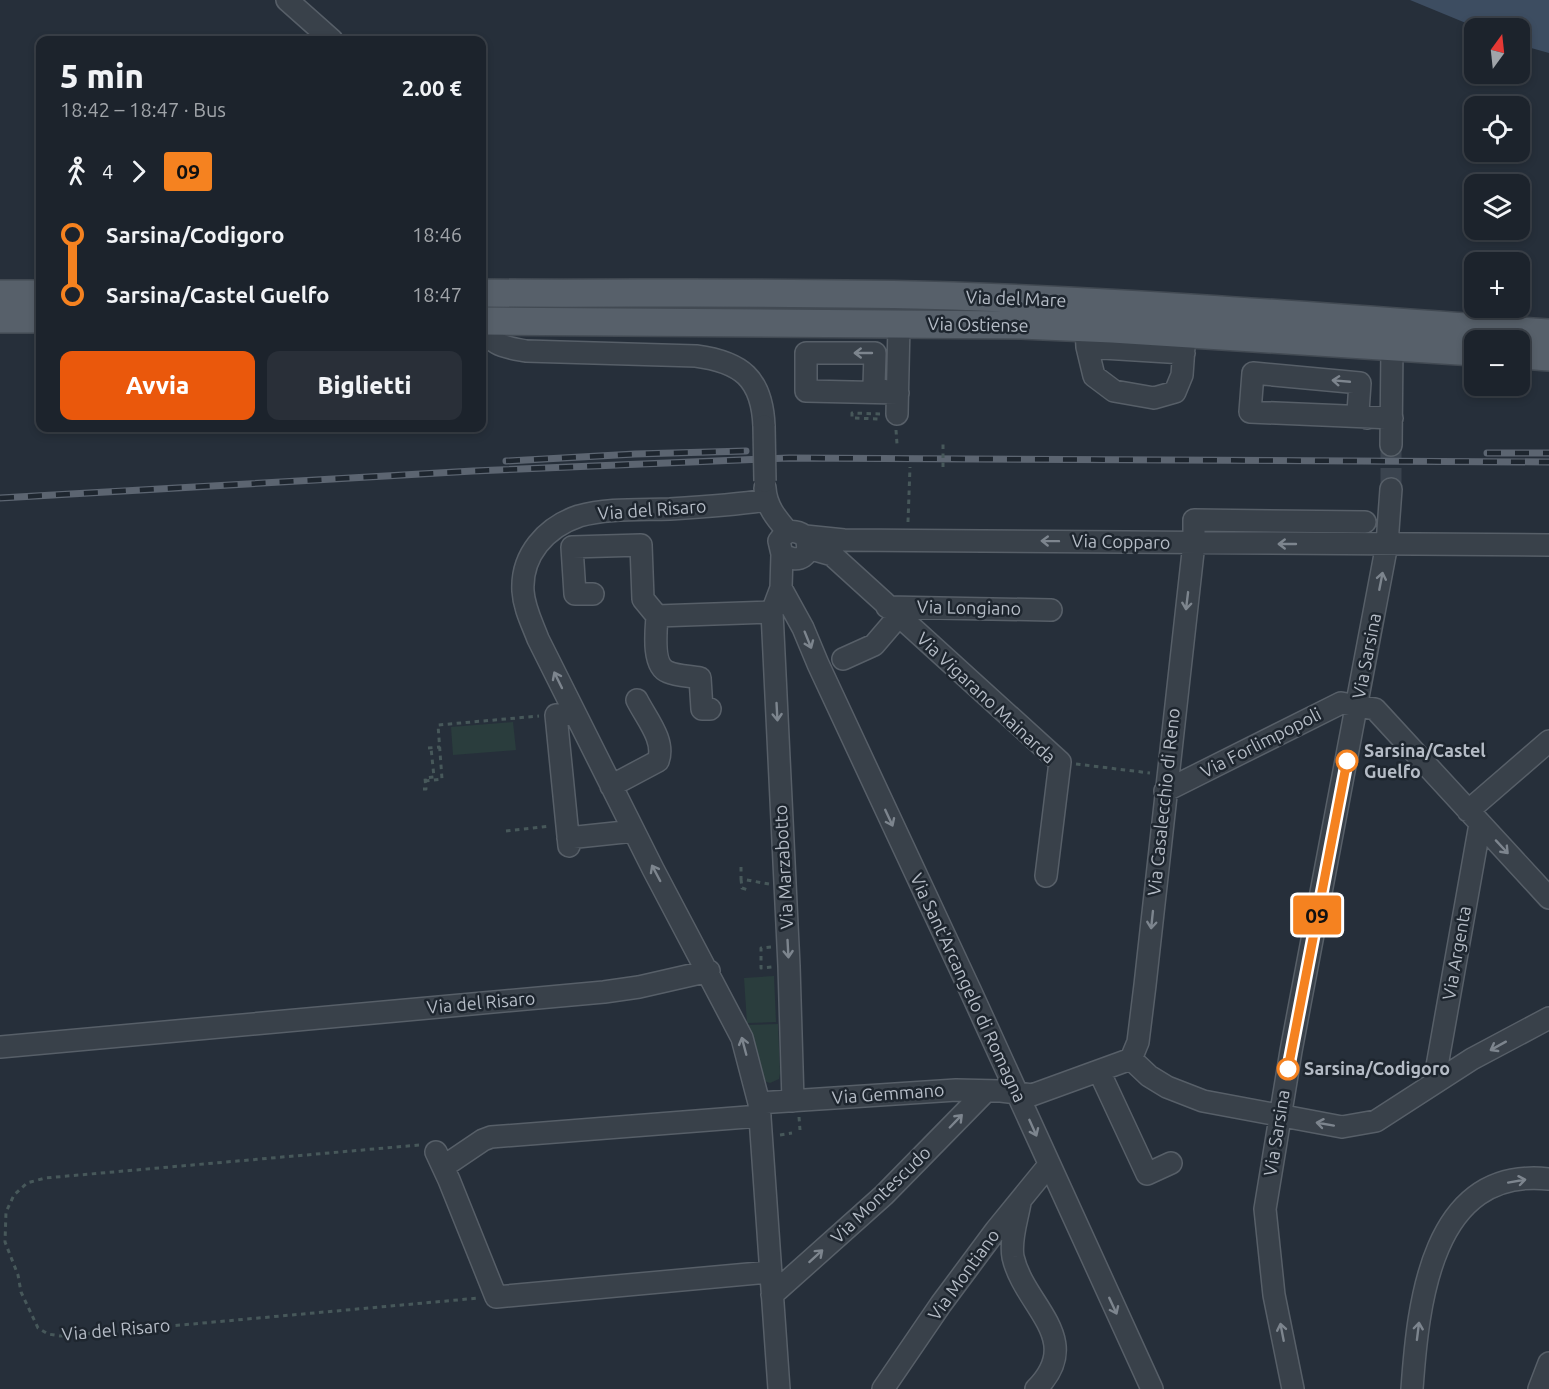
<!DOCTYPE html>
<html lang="it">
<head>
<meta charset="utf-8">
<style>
	body { margin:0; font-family:Ubuntu,sans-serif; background:#292f38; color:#f1f3f6; height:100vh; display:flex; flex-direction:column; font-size:22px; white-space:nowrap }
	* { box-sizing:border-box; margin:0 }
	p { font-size:20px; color:#a0a4a9 }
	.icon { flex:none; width:33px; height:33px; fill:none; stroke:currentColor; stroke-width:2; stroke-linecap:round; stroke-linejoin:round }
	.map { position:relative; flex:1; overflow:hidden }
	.sheet { position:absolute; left:36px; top:36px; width:450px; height:396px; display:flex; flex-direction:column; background:#1c232c; border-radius:12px; box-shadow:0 3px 9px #0003,0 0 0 2px #3a4048 }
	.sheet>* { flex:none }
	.badge { padding:0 12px; border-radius:4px; font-size:21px; line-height:39px }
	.needle { width:39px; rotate:15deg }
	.tools { position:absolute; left:1464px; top:18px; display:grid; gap:12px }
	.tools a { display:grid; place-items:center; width:66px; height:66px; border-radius:12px; background:#1c232c; box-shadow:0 3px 9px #0003,0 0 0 2px #3a4048; font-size:30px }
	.map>.badge { position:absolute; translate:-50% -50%; box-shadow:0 0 0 3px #fff }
	.legs { display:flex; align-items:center; gap:9px; height:66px; padding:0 24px; font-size:20px }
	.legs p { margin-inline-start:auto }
	.headline { display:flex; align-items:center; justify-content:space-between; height:102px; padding:0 24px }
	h1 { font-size:33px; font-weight:800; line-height:45px }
	.cta { display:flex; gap:12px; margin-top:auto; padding:12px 24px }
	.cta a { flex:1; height:69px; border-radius:12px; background:#ea580c; color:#fff; font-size:24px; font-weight:800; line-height:69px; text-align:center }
	.cta a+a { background:#292f38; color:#f1f3f6 }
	ul { padding:0 24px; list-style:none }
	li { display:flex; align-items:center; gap:21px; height:60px; font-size:22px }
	li i { display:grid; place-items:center; width:9px; height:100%; margin:0 8px; background:currentColor }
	li i::after { content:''; width:15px; height:15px; margin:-8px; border:4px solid; border-radius:50%; background:#1c232c }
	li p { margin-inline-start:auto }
	li:first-child i { background:linear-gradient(#0000 50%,currentColor 0) }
	li:last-child i { background:linear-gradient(currentColor 50%,#0000 0) }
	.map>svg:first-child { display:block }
	.green { fill:#2a3d3d }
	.water { fill:#3d4d61 }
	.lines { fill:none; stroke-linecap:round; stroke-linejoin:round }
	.minor-tunnel { stroke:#3b444f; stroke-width:21; stroke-dasharray:21 10; stroke-linecap:butt }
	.minor-casing { stroke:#575f68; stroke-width:24 }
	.major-casing { stroke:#424a53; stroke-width:30 }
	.path { stroke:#47585a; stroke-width:3; stroke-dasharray:4.5 4.5; stroke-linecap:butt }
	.minor { stroke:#39414a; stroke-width:21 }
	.major { stroke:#57606a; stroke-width:27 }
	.rail-casing { stroke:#5c6571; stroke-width:7 }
	.rail { stroke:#1e262f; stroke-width:4.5; stroke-dasharray:14; stroke-linecap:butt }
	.minor-bridge-casing { stroke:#575f68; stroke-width:24; stroke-linecap:butt }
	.path-bridge { stroke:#47585a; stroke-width:3; stroke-dasharray:4.5 4.5; stroke-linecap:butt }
	.minor-bridge { stroke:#39414a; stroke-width:21 }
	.oneway { stroke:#7d858e }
	.line-1-casing { stroke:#fff; stroke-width:14 }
	.line-1 { stroke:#f58220; stroke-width:9 }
	.stop-1-dot { fill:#fff; stroke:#f58220; stroke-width:3 }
	.labels { text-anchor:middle; stroke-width:5; stroke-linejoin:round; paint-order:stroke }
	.street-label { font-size:18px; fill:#b5bcc6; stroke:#1e262f }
	.stop-label { font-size:18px; font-weight:bold; fill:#b5bcc6; stroke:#1e262f; text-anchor:start }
</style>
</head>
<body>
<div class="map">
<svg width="1549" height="1389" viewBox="0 0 1549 1389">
	<rect width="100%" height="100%" fill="#262f3a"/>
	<path class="green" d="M 513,722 L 516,750 L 453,755 L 451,727 Z
		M 774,976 L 776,1022 L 747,1023 L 744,978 Z
		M 778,1024 L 780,1073 L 779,1079 L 770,1083 L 764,1081 L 762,1077 L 751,1033 L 747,1025 Z"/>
	<path class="water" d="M 1410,0 L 1549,0 L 1549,53 L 1520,45 L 1520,28 L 1478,28 Z"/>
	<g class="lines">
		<path class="minor-tunnel" d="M 1391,489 L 1391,445"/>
		<g class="minor-casing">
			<path id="minor" d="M 287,0 L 332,40
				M 484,321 C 488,346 504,347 526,351 L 696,356 C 741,362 762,378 764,426
				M 1086,328 L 1087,347 L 1094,376 L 1114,391 L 1154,398 L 1175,392 L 1182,375 L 1185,333
				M 1087,347 L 1184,353
				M 887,392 L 874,386 L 875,353 L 806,353 L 806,391 L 898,393
				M 897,414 L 899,324
				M 1367,418 L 1358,412 L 1360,383 L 1253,373 L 1250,412 L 1392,418
				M 1391,445 L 1392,346
				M 765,488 C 766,506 776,518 788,532
				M 766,500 C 734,505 702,507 670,509 C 641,510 607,508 579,516 C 546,527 521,555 523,591 C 524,608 532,623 538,639 L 653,869 L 742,1038 L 759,1103 L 779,1389
				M 805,536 L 844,540 L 1549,545
				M 808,548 L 832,555 L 1060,762 L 1046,876
				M 782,554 C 798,565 814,556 805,536 C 794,529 786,530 779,541 L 782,554 L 781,588 L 772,612 L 789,966 L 793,1101
				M 781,588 L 803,628 L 818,664 L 971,992 L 1152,1389
				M 593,594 L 575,594 L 572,547 L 641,545 L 643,599 L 657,616 L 772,612
				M 887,607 L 1051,610
				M 657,616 C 656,631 652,666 668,672 C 677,676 690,676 700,678 L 702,709 L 710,709
				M 843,659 L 874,645 L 898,617
				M 611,786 L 658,761 C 666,741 646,718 637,700
				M 1165,791 L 1341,703 L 1375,709 L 1549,898
				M 1468,811 L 1549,741
				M 568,838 L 634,831
				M 569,846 L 556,715 L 575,714
				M 0,1047 L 604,992 L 639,987 L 709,971
				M 1131,1059 L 1138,1042 L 1145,985 L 1194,543 L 1194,520 L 1365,522
				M 1099,1071 L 1147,1174 L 1171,1163
				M 1434,1083 L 1480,824
				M 759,1103 L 956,1090 L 1001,1091 L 1032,1095 L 1131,1059 L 1149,1076 L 1167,1087 L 1203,1101 L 1342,1127 L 1376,1121 L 1472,1059 L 1549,1018
				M 436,1152 L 449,1180 L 496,1297 L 770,1272
				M 443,1167 L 483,1140 L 491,1137 L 760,1116
				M 1020,1203 C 1017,1220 1010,1240 1013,1257 C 1024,1306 1086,1339 1036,1389
				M 772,1295 L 884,1195 L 986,1091
				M 883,1389 L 941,1304 L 996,1230 L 1049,1165
				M 1293,1389 L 1274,1295 L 1265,1209 L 1291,1051 L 1387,544 L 1391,489
				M 1412,1389 C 1418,1304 1431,1166 1549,1179
				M 1539,1389 L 1549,1363"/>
		</g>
		<g class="major-casing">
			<path id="major" d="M 482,293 C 639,294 797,291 954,296 C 1153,303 1351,319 1549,333
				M 0,294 L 40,294
				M 0,319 L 40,319
				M 482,321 L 1021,325 L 1112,329 L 1474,352
				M 1520,355 L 1549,357"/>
		</g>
		<path class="path" d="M 880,414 L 852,413 L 852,418 L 881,419
			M 896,430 L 897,444
			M 908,522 L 910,467
			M 428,748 L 440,747
			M 1076,764 L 1150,773
			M 425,781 L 442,779 L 438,725 L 539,716
			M 423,789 L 426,789 L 425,778 L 434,777 L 431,748
			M 506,831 L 550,826
			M 741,867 L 741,879 L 769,884
			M 741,879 L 742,888 L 748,890 L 749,892
			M 771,947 L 761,948 L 761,968 L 772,967
			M 799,1117 L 800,1130
			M 780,1135 L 792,1133
			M 419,1145 L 45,1178 L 27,1183 L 14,1195 L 6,1212 L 5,1242 L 18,1275 L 21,1292 L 38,1328 L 48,1334 L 60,1336 L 479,1298"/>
		<use href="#minor" class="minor"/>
		<use href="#major" class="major"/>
		<g class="rail-casing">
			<path id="rail" d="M 1487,453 L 1549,453
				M 506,461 L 635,454 L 746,451
				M 0,498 L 473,471 L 789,458 L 1549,462"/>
		</g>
		<use href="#rail" class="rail"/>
		<g class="minor-bridge-casing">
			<path id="minor-bridge" d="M 764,426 L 765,481"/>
		</g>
		<path class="path-bridge" d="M 943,467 L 943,444"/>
		<use href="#minor-bridge" class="minor-bridge"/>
	</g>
	<defs><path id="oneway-shaft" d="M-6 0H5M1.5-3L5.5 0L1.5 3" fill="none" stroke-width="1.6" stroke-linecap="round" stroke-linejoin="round" transform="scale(1.5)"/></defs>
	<g class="oneway">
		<use href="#oneway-shaft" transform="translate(863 353) rotate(-180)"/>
		<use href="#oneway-shaft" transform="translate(1341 381) rotate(-175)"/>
		<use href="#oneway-shaft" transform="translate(1050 541) rotate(-179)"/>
		<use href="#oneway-shaft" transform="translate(1287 544) rotate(-180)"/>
		<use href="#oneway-shaft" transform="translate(1381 581) rotate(-79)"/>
		<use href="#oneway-shaft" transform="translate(1187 601) rotate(97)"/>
		<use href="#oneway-shaft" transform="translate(808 640) rotate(68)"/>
		<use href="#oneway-shaft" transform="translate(558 680) rotate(-116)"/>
		<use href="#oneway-shaft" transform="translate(777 712) rotate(87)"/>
		<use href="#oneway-shaft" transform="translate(889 818) rotate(65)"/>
		<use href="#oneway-shaft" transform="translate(1502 847) rotate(47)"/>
		<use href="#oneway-shaft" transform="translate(656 873) rotate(-118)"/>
		<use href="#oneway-shaft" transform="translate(1152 920) rotate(96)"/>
		<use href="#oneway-shaft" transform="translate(788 949) rotate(87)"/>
		<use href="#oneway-shaft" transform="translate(744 1046) rotate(-105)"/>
		<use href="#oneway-shaft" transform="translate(1498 1046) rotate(151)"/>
		<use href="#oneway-shaft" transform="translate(956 1121) rotate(-46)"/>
		<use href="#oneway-shaft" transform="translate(1325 1124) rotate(-170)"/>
		<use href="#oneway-shaft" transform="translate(1033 1128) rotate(66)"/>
		<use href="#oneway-shaft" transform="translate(1517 1181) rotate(-10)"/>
		<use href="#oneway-shaft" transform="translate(816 1256) rotate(-42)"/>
		<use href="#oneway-shaft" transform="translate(1113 1306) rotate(65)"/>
		<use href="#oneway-shaft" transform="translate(1418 1331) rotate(-83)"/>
		<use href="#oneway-shaft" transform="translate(1282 1332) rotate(-101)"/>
	</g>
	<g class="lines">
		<g class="line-1-casing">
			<path id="line-1" d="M 1288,1069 L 1347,761"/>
		</g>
		<use href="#line-1" class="line-1"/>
	</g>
	<g class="stop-1-dot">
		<circle cx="1347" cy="761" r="10"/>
		<circle cx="1288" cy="1069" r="10"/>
	</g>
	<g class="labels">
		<g class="street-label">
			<text transform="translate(1016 299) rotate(2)" y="6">Via del Mare</text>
			<text transform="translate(978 325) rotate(1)" y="6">Via Ostiense</text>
			<text transform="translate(652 510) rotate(-4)" y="6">Via del Risaro</text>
			<text transform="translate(1121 542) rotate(1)" y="6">Via Copparo</text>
			<text transform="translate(969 608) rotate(1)" y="6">Via Longiano</text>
			<text transform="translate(1367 656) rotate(-79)" y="6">Via Sarsina</text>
			<text transform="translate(986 698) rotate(43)" y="6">Via Vigarano Mainarda</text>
			<text transform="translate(1261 743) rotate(-27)" y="6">Via Forlimpopoli</text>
			<text transform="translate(1164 802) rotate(-84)" y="6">Via Casalecchio di Reno</text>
			<text transform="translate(784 867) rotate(-93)" y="6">Via Marzabotto</text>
			<text transform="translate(1457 953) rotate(-80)" y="6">Via Argenta</text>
			<text transform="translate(968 988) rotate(65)" y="6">Via Sant'Arcangelo di Romagna</text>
			<text transform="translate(481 1003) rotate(-5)" y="6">Via del Risaro</text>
			<text transform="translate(888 1094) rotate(-4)" y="6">Via Gemmano</text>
			<text transform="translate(1277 1133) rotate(-81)" y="6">Via Sarsina</text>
			<text transform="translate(881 1195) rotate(-44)" y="6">Via Montescudo</text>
			<text transform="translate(964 1275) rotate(-54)" y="6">Via Montiano</text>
			<text transform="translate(116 1330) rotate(-5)" y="6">Via del Risaro</text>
		</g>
		<g class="stop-label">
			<text x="1364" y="757">Sarsina/Castel<tspan x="1364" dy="21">Guelfo</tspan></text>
			<text x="1304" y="1075">Sarsina/Codigoro</text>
		</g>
	</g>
</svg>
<div class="tools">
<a><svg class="needle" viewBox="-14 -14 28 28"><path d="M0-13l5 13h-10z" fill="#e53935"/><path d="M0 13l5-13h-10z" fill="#a0a4a9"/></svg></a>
<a><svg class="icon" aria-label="locate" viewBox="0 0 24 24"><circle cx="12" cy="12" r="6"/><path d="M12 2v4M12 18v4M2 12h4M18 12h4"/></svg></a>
<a><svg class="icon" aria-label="layers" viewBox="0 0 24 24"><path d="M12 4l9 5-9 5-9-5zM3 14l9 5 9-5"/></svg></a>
<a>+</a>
<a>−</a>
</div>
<b class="badge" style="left:1317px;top:915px;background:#f58220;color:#111">09</b>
<section class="sheet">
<div class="headline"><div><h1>5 min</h1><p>18:42 – 18:47 · Bus</p></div><b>2.00 €</b></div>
<div class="legs"><svg class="icon" aria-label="walk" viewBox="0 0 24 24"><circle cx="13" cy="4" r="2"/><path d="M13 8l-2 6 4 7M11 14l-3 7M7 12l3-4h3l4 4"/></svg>4<svg class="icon" aria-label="forward" viewBox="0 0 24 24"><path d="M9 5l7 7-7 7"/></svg><b class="badge" style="background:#f58220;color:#111">09</b></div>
<ul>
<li><i style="color:#f58220"></i><b>Sarsina/Codigoro</b><p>18:46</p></li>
<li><i style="color:#f58220"></i><b>Sarsina/Castel Guelfo</b><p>18:47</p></li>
</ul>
<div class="cta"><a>Avvia</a><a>Biglietti</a></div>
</section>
</div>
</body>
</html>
